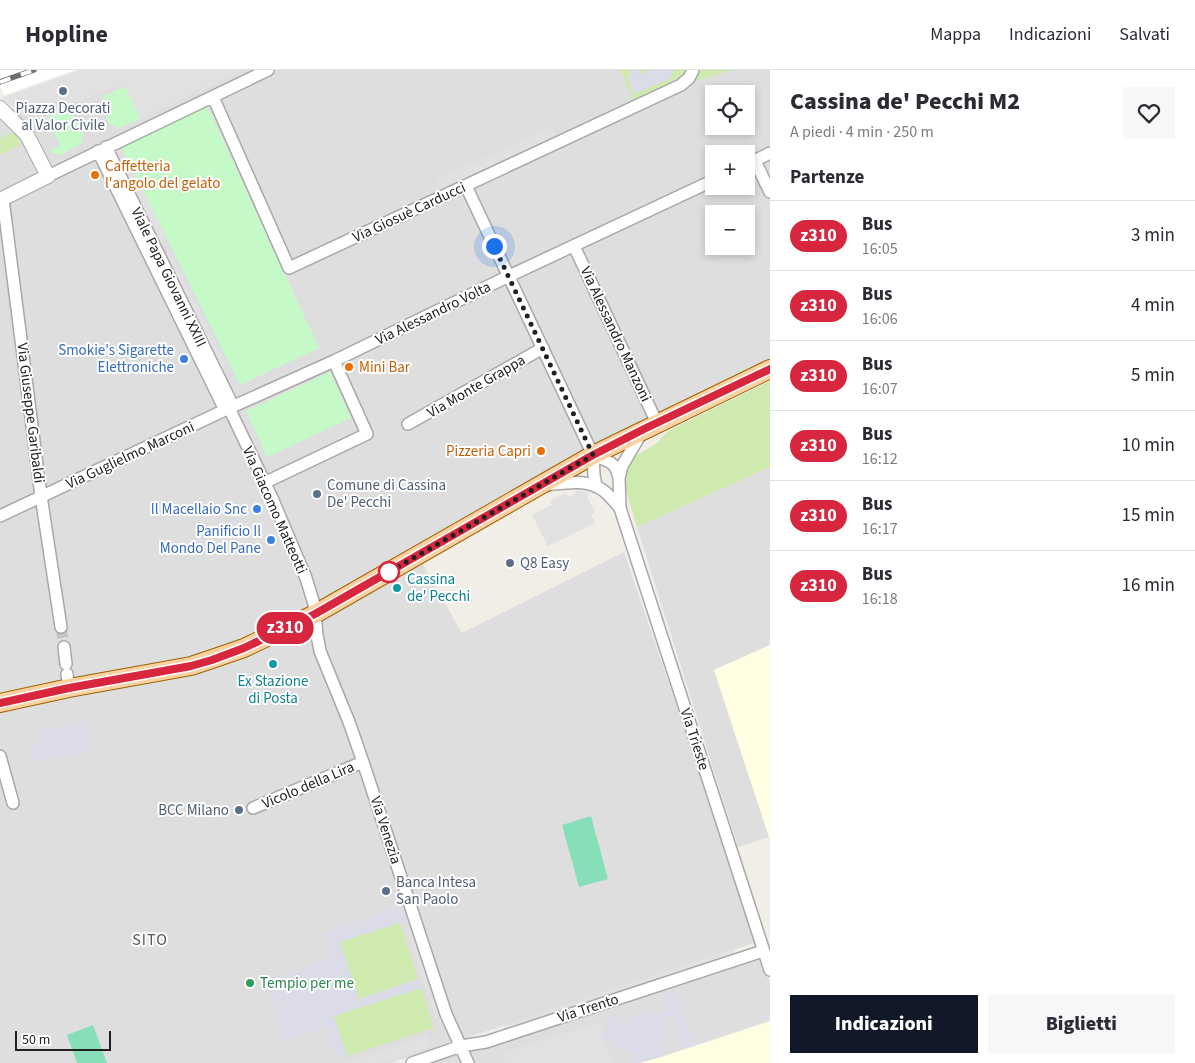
<!DOCTYPE html>
<html lang="it">
<head>
<meta charset="utf-8">
<style>
	body { margin:0; font-family:"Source Sans 3",sans-serif; background:#f7f7f7; color:#2b2b33; height:100vh; display:flex; flex-direction:column; font-size:19px; white-space:nowrap }
	* { box-sizing:border-box; margin:0 }
	p { font-size:16px; color:#7c7c81 }
	.icon { flex:none; width:28px; height:28px; fill:none; stroke:currentColor; stroke-width:2; stroke-linecap:round; stroke-linejoin:round }
	.map { position:relative; flex:1; overflow:hidden }
	.sheet { display:flex; flex-direction:column; background:#fff; width:425px }
	.sheet>* { flex:none }
	.badge { padding:0 10px; border-radius:16px; font-size:18px; line-height:32px }
	.fabs { position:absolute; left:705px; top:15px; display:grid; gap:10px }
	.fabs a { display:grid; place-items:center; width:50px; height:50px; border-radius:0px; background:#fff; box-shadow:0 2px 8px #0003; font-size:25px }
	.scale { position:absolute; left:15px; bottom:12px; width:96px; box-sizing:border-box; padding-left:5px; border:2px solid #212121; border-top:0; font-size:14px; line-height:18px; white-space:nowrap; color:#212121; -webkit-text-stroke:4px #fff; paint-order:stroke }
	.you { position:absolute; width:25px; height:25px; margin:-12px; border:4px solid #fff; border-radius:50%; background:#1a73e8; box-shadow:0 0 0 8px #1a73e833 }
	.map>.badge { position:absolute; translate:-50% -50%; box-shadow:0 0 0 2px #fff }
	h2 { padding:0 20px; font-size:19px; line-height:45px }
	.round { display:grid; place-items:center; flex:none; width:52px; height:52px; border-radius:0px; background:#f7f7f7 }
	.summary { display:flex; align-items:center; justify-content:space-between; height:85px; padding:0 20px }
	h1 { font-size:24px; font-weight:800; line-height:38px }
	.cta { display:flex; gap:10px; margin-top:auto; padding:10px 20px }
	.cta a { flex:1; height:58px; border-radius:0px; background:#111827; color:#fff; font-size:20px; font-weight:800; line-height:58px; text-align:center }
	.cta a+a { background:#f7f7f7; color:#2b2b33 }
	ul { padding:0; list-style:none }
	li { display:flex; align-items:center; gap:15px; height:70px; padding:0 20px; border-top:1px solid #e1e1e2 }
	li div { flex:1 }
	li b { display:block; font-size:19px }
	li em { font-style:normal }
	li .badge { min-width:55px; font-weight:700; text-align:center }
	header { display:flex; align-items:center; gap:30px; box-sizing:border-box; height:70px; padding:0 25px; background:#fff; border-bottom:1px solid #e1e1e2 }
	header strong { font-size:24px }
	nav { display:flex; gap:28px; margin-inline-start:auto; font-size:18px }
	main { display:flex; flex:1; min-height:0 }
	.map>svg:first-child { display:block }
	.residential { fill:#dfdede; fill-rule:evenodd }
	.education { fill:#fffee2 }
	.grass { fill:#ceeaae }
	.park { fill:#c6f9c8 }
	.pitch { fill:#86dfb9 }
	.parking { fill:#e1e1e1 }
	.plaza { fill:#dbdce7 }
	.pier { fill:#fff }
	.lines { fill:none; stroke-linecap:round; stroke-linejoin:round }
	.minor-tunnel { stroke:#c7c4bf; stroke-width:11; stroke-dasharray:11 5.5; stroke-linecap:butt }
	.minor-casing { stroke:#a8a8a8; stroke-width:14 }
	.tertiary-casing { stroke:#a8a8a8; stroke-width:16 }
	.primary-casing { stroke:#9c6301; stroke-width:20 }
	.minor { stroke:#fff; stroke-width:11 }
	.tertiary { stroke:#fff; stroke-width:14 }
	.primary { stroke:#fbd1a2; stroke-width:18 }
	.rail-casing { stroke:#6f6f6f; stroke-width:5.5 }
	.rail { stroke:#fff; stroke-width:4; stroke-dasharray:11; stroke-linecap:butt }
	.line-casing { stroke:#fff; stroke-width:11 }
	.line { stroke:#d7263d; stroke-width:8 }
	.walk { stroke:#212121; stroke-width:5; stroke-dasharray:0 9 }
	.service-dot { fill:#5c6f8a; stroke:#fff; stroke-width:2 }
	.food-dot { fill:#e8710a; stroke:#fff; stroke-width:2 }
	.shop-dot { fill:#3f7fe0; stroke:#fff; stroke-width:2 }
	.stop-dot { fill:#fff; stroke:#d7263d; stroke-width:2.5 }
	.culture-dot { fill:#0f9aa8; stroke:#fff; stroke-width:2 }
	.leisure-dot { fill:#2e9e5b; stroke:#fff; stroke-width:2 }
	.labels { text-anchor:middle; stroke-width:4; stroke-linejoin:round; paint-order:stroke }
	.service-label { font-size:15px; fill:#4e5e75; stroke:#fff; text-anchor:start }
	.food-label { font-size:15px; fill:#c56008; stroke:#fff; text-anchor:start }
	.street-label { font-size:15px; fill:#212121; stroke:#fff }
	.shop-label { font-size:15px; fill:#366cbe; stroke:#fff; text-anchor:end }
	.culture-label { font-size:15px; fill:#0d838f; stroke:#fff; text-anchor:start }
	.leisure-label { font-size:15px; fill:#27864d; stroke:#fff; text-anchor:start }
	.neighbourhood-label { font-size:16px; letter-spacing:1px; fill:#545454; stroke:#fff }
</style>
</head>
<body>
<header>
<strong>Hopline</strong>
<nav><a>Mappa</a><a>Indicazioni</a><a>Salvati</a></nav>
</header>
<main>
<div class="map">
<svg width="770" height="993" viewBox="0 0 770 993">
	<rect width="100%" height="100%" fill="#f1ede7"/>
	<path class="residential" d="M 140,0 L 770,0 L 770,294 L 317,540 L 198,592 L 0,631 L 0,44 ZM 714,24 L 746,24 L 746,56 L 714,56 ZM 714,84 L 746,84 L 746,116 L 714,116 ZM 714,144 L 746,144 L 746,176 L 714,176 Z
		M 770,397 L 770,575 L 714,600 L 769,767 L 738,777 L 637,457 Z
		M 624,482 L 757,872 L 390,993 L 0,993 L 0,637 L 196,599 L 419,488 L 462,563 Z
		M 759,879 L 770,913 L 770,993 L 415,993 Z"/>
	<path class="education" d="M 770,575 L 770,767 L 769,767 L 714,600 Z
		M 770,951 L 770,993 L 640,993 L 664,986 Z"/>
	<path class="grass" d="M 620,0 L 731,0 L 708,8 L 685,13 L 636,36 Z
		M 15,62 L 20,75 L 0,85 L 0,68 Z
		M 770,311 L 770,397 L 637,457 L 624,414 L 624,408 L 628,395 L 634,387 L 657,373 L 668,361 Z
		M 400,853 L 418,909 L 359,929 L 340,872 Z
		M 421,918 L 434,958 L 347,986 L 334,946 Z"/>
	<path class="park" d="M 126,16 L 140,49 L 119,58 L 109,54 L 101,35 L 105,25 Z
		M 205,31 L 319,278 L 240,315 L 119,72 Z
		M 64,40 L 72,44 L 84,65 L 81,74 L 60,85 L 48,82 L 60,75 L 46,48 Z
		M 330,302 L 351,348 L 267,387 L 246,341 Z"/>
	<path class="pitch" d="M 591,746 L 608,809 L 579,817 L 562,755 Z
		M 93,955 L 107,993 L 77,993 L 67,965 Z"/>
	<path class="parking" d="M 80,0 L 245,0 L 140,48 L 124,14 L 63,37 L 33,50 L 1,28 Z
		M 551,56 L 558,72 L 443,127 L 435,111 Z
		M 128,90 L 165,166 L 157,181 L 120,105 Z
		M 169,178 L 226,292 L 218,307 L 162,193 Z
		M 576,420 L 589,423 L 588,429 L 595,442 L 591,445 L 595,453 L 548,476 L 532,445 L 552,435 L 550,431 L 566,423 L 568,427 L 575,424 Z
		M 418,859 L 446,944 L 435,947 L 407,863 Z
		M 734,880 L 731,893 L 502,964 L 506,954 Z
		M 599,952 L 613,993 L 506,993 L 502,983 Z
		M 428,965 L 431,977 L 382,993 L 344,993 Z"/>
	<path class="plaza" d="M 630,0 L 643,0 L 639,2 L 640,4 L 649,0 L 673,0 L 673,1 L 672,5 L 669,9 L 634,24 L 627,7 L 631,5 Z
		M 87,651 L 93,679 L 34,693 L 30,674 L 42,672 L 40,661 Z
		M 407,835 L 411,849 L 340,872 L 359,929 L 418,909 L 421,918 L 334,946 L 347,986 L 337,989 L 327,957 L 286,971 L 266,910 L 334,888 L 326,862 Z
		M 676,919 L 694,976 L 683,979 L 672,944 L 669,950 L 668,959 L 666,968 L 660,976 L 664,986 L 637,993 L 635,985 L 619,979 L 615,975 L 610,968 L 604,968 L 602,961 L 607,958 L 609,946 L 614,945 L 618,953 L 622,953 L 634,945 L 653,944 L 661,942 L 669,934 L 665,923 Z"/>
	<path class="pier" d="M 0,0 L 76,0 L 4,25 L 1,18 L 0,18 Z"/>
	<g class="lines">
		<path class="minor-tunnel" d="M 61,557 L 64,577"/>
		<g class="minor-casing">
			<path id="minor" d="M 213,27 L 289,198 L 681,15 L 689,8 L 693,0
				M 106,77 L 233,336
				M 98,81 L 225,340
				M 755,91 L 770,122
				M 746,95 L 770,83
				M 48,106 L 268,0
				M 466,116 L 593,385 L 594,405 L 596,416
				M 3,129 L 41,426 L 61,557
				M 574,176 L 657,353
				M 229,338 L 272,428 L 306,508 L 314,534 L 317,565 L 320,581 L 349,652 L 363,692 L 446,944 L 468,993
				M 408,354 L 543,278
				M 642,362 L 622,396 L 619,408 L 620,438 L 770,900
				M 593,385 C 608,392 615,390 619,408
				M 264,413 L 367,364 L 334,291
				M 546,415 C 565,413 587,408 604,421 C 610,426 615,432 620,438
				M 0,446 L 225,340 L 334,291 L 509,206 L 714,110
				M 64,577 L 66,594
				M 67,604 L 69,618
				M 0,686 L 13,733
				M 253,738 L 363,692
				M 412,993 L 461,976 L 486,972 L 763,881"/>
		</g>
		<g class="tertiary-casing">
			<path id="tertiary" d="M 0,38 L 27,65 L 48,106 L 0,130"/>
		</g>
		<g class="primary-casing">
			<path id="primary" d="M 0,633 L 69,618 L 191,596 L 212,589 L 244,578 L 315,544 L 593,385 L 770,299"/>
		</g>
		<use href="#minor" class="minor"/>
		<use href="#tertiary" class="tertiary"/>
		<use href="#primary" class="primary"/>
		<g class="rail-casing">
			<path id="rail" d="M 0,12 L 34,0"/>
		</g>
		<use href="#rail" class="rail"/>
	</g>
	<g class="lines">
		<g class="line-casing">
			<path id="line" d="M 0,633 L 69,618 L 191,596 L 212,590 L 244,578 L 315,544 L 593,385 L 644,359 L 770,299"/>
		</g>
		<use href="#line" class="line"/>
		<path class="walk" d="M 389,502 L 382,506 L 593,385 L 494,176"/>
	</g>
	<g class="service-dot">
		<circle cx="63" cy="21" r="5"/>
		<circle cx="317" cy="424" r="5"/>
		<circle cx="510" cy="493" r="5"/>
		<circle cx="239" cy="740" r="5"/>
		<circle cx="386" cy="821" r="5"/>
	</g>
	<g class="food-dot">
		<circle cx="95" cy="105" r="5"/>
		<circle cx="349" cy="297" r="5"/>
		<circle cx="541" cy="381" r="5"/>
	</g>
	<g class="shop-dot">
		<circle cx="184" cy="289" r="5"/>
		<circle cx="257" cy="439" r="5"/>
		<circle cx="271" cy="470" r="5"/>
	</g>
	<circle class="stop-dot" cx="389" cy="502" r="10"/>
	<g class="culture-dot">
		<circle cx="397" cy="518" r="5"/>
		<circle cx="273" cy="594" r="5"/>
	</g>
	<circle class="leisure-dot" cx="250" cy="913" r="5"/>
	<g class="labels">
		<g class="service-label">
			<text x="63" y="43" text-anchor="middle">Piazza Decorati<tspan x="63" dy="17">al Valor Civile</tspan></text>
			<text x="327" y="420">Comune di Cassina<tspan x="327" dy="17">De' Pecchi</tspan></text>
			<text x="520" y="498">Q8 Easy</text>
			<text x="229" y="745" text-anchor="end">BCC Milano</text>
			<text x="396" y="817">Banca Intesa<tspan x="396" dy="17">San Paolo</tspan></text>
		</g>
		<g class="food-label">
			<text x="105" y="101">Caffetteria<tspan x="105" dy="17">l'angolo del gelato</tspan></text>
			<text x="359" y="302">Mini Bar</text>
			<text x="531" y="386" text-anchor="end">Pizzeria Capri</text>
		</g>
		<g class="street-label">
			<text transform="translate(409 142) rotate(-25)" y="5">Via Giosuè Carducci</text>
			<text transform="translate(169 207) rotate(64)" y="5">Viale Papa Giovanni XXIII</text>
			<text transform="translate(433 243) rotate(-26)" y="5">Via Alessandro Volta</text>
			<text transform="translate(616 264) rotate(65)" y="5">Via Alessandro Manzoni</text>
			<text transform="translate(476 316) rotate(-30)" y="5">Via Monte Grappa</text>
			<text transform="translate(31 343) rotate(83)" y="5">Via Giuseppe Garibaldi</text>
			<text transform="translate(130 385) rotate(-25)" y="5">Via Guglielmo Marconi</text>
			<text transform="translate(275 440) rotate(66)" y="5">Via Giacomo Matteotti</text>
			<text transform="translate(695 669) rotate(72)" y="5">Via Trieste</text>
			<text transform="translate(308 715) rotate(-23)" y="5">Vicolo della Lira</text>
			<text transform="translate(386 760) rotate(72)" y="5">Via Venezia</text>
			<text transform="translate(588 938) rotate(-18)" y="5">Via Trento</text>
		</g>
		<g class="shop-label">
			<text x="174" y="285">Smokie's Sigarette<tspan x="174" dy="17">Elettroniche</tspan></text>
			<text x="247" y="444">Il Macellaio Snc</text>
			<text x="261" y="466">Panificio Il<tspan x="261" dy="17">Mondo Del Pane</tspan></text>
		</g>
		<g class="culture-label">
			<text x="407" y="514">Cassina<tspan x="407" dy="17">de' Pecchi</tspan></text>
			<text x="273" y="616" text-anchor="middle">Ex Stazione<tspan x="273" dy="17">di Posta</tspan></text>
		</g>
		<g class="leisure-label">
			<text x="260" y="918">Tempio per me</text>
		</g>
		<g class="neighbourhood-label">
			<text x="150" y="875">SITO</text>
		</g>
	</g>
</svg>
<div class="fabs">
<a><svg class="icon" aria-label="locate" viewBox="0 0 24 24"><circle cx="12" cy="12" r="6"/><path d="M12 2v4M12 18v4M2 12h4M18 12h4"/></svg></a>
<a>+</a>
<a>−</a>
</div>
<div class="scale">50 m</div>
<div class="you" style="left:494px;top:176px"></div>
<b class="badge" style="left:285px;top:558px;background:#d7263d;color:#fff">z310</b>
</div>
<section class="sheet">
<div class="summary"><div><h1>Cassina de' Pecchi M2</h1><p>A piedi · 4 min · 250 m</p></div><a class="round"><svg class="icon" aria-label="heart" viewBox="0 0 24 24"><path d="M12 20l-8-8c-3-5 5-10 8-4 3-6 11-1 8 4z"/></svg></a></div>
<h2>Partenze</h2>
<ul>
<li><span class="badge" style="background:#d7263d;color:#fff">z310</span><div><b>Bus</b><p>16:05</p></div><em>3 min</em></li>
<li><span class="badge" style="background:#d7263d;color:#fff">z310</span><div><b>Bus</b><p>16:06</p></div><em>4 min</em></li>
<li><span class="badge" style="background:#d7263d;color:#fff">z310</span><div><b>Bus</b><p>16:07</p></div><em>5 min</em></li>
<li><span class="badge" style="background:#d7263d;color:#fff">z310</span><div><b>Bus</b><p>16:12</p></div><em>10 min</em></li>
<li><span class="badge" style="background:#d7263d;color:#fff">z310</span><div><b>Bus</b><p>16:17</p></div><em>15 min</em></li>
<li><span class="badge" style="background:#d7263d;color:#fff">z310</span><div><b>Bus</b><p>16:18</p></div><em>16 min</em></li>
</ul>
<div class="cta"><a>Indicazioni</a><a>Biglietti</a></div>
</section>
</main>
</body>
</html>
